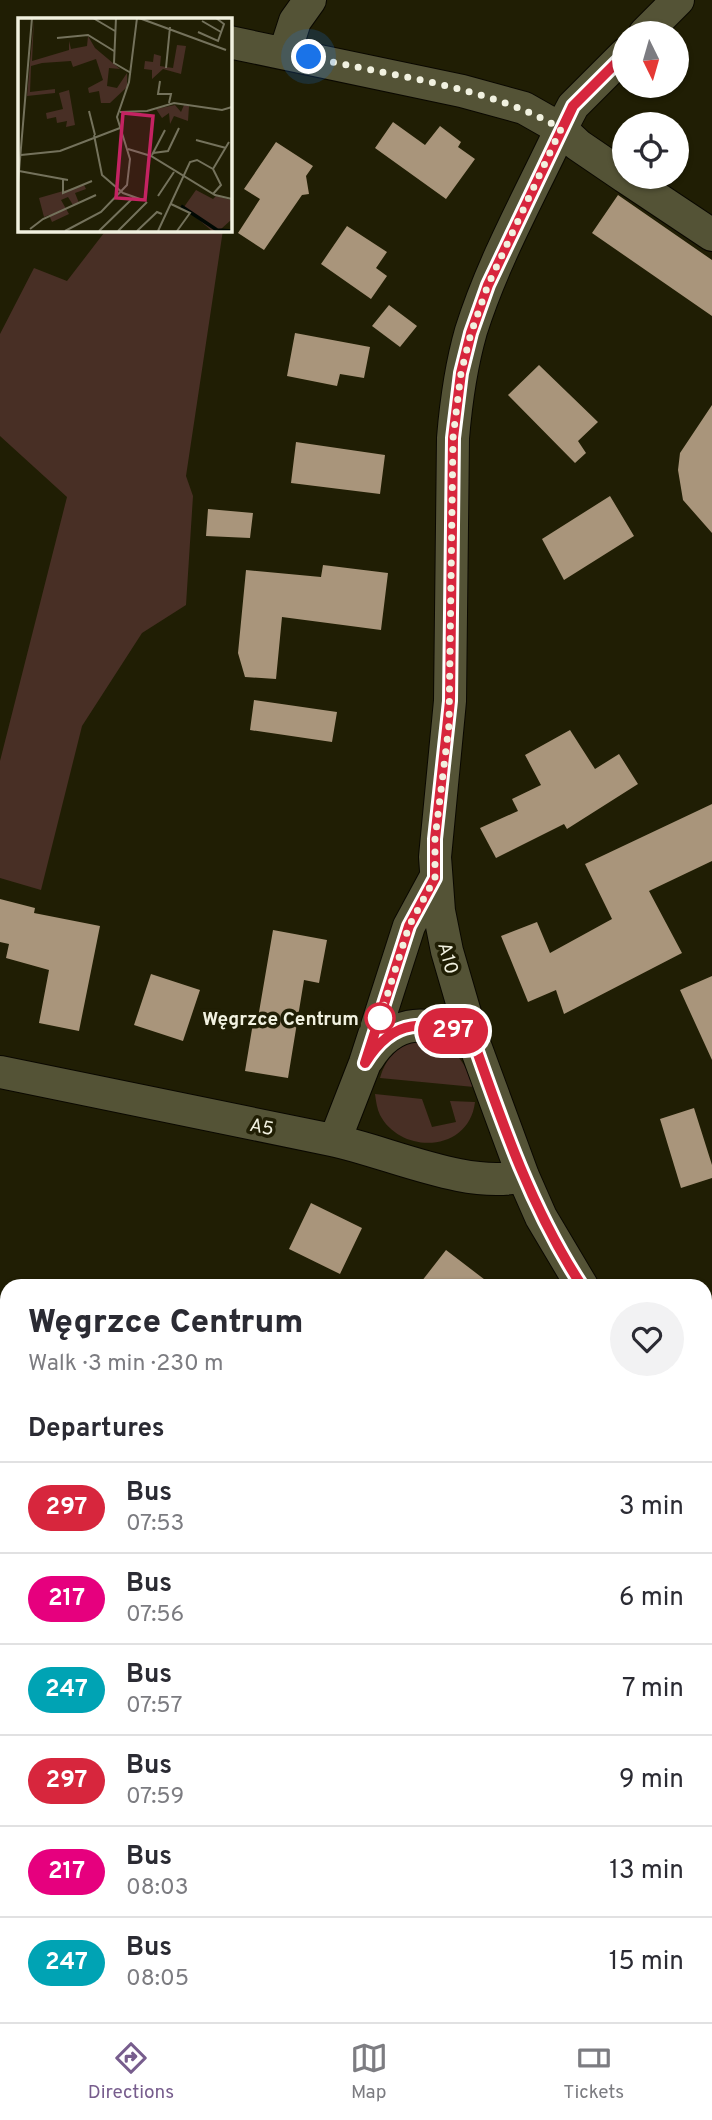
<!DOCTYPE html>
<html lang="en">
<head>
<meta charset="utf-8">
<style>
	body { margin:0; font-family:Overpass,sans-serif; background:#f2f2f3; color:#2b2b33; height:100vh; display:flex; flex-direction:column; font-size:26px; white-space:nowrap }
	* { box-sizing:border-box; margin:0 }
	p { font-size:23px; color:#7c7c81 }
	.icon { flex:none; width:38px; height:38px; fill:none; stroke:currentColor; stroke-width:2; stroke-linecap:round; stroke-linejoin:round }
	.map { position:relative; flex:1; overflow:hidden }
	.panel { position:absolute; left:0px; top:1279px; width:712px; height:744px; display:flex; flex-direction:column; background:#fff; border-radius:21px 21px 0 0; box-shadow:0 2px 5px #0004 }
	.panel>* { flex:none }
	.badge { padding:0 14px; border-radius:23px; font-size:24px; line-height:46px }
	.needle { width:46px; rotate:175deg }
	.fabs { position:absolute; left:612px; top:21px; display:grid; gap:14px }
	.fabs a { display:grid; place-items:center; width:77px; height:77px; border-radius:50%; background:#fff; box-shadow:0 2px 5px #0004; font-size:35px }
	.you { position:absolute; width:35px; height:35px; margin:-18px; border:5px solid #fff; border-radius:50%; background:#1a73e8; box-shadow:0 0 0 10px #1a73e833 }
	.map>.badge { position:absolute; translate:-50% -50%; box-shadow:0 0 0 4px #fff }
	h2 { padding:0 28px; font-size:26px; line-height:63px }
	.round { display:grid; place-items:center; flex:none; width:74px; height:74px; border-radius:37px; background:#f2f2f3 }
	.headline { display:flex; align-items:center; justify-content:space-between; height:119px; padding:0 28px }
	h1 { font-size:33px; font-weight:800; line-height:52px }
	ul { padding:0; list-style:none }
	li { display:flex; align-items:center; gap:21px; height:91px; padding:0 28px; border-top:2px solid #e1e1e2 }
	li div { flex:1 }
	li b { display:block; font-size:26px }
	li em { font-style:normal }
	li .badge { min-width:77px; font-weight:700; text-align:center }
	.menu { display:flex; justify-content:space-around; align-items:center; height:98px; border-top:2px solid #e1e1e2; background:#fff; font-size:19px; color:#7c7c81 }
	.menu a { display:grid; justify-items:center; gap:4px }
	.menu .current { color:#775d8d }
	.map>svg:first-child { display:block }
	.green { fill:#482f25 }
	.building { fill:#a9957b }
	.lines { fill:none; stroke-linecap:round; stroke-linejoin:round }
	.minor-casing { stroke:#0a0800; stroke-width:34 }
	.minor { stroke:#545336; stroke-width:32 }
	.line-casing { stroke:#fff; stroke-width:16 }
	.line { stroke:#d7263d; stroke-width:10 }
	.walk { stroke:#f1f1e0; stroke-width:7; stroke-dasharray:0 12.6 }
	.stop-dot { fill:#fff; stroke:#d7263d; stroke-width:3.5 }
	.labels { text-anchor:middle; stroke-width:7; stroke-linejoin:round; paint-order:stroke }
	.street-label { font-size:19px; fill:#f1f1e0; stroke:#201e04 }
	.stop-label { font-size:19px; font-weight:bold; fill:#f1f1e0; stroke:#201e04; text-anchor:end }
	.inset-river { fill:none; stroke:#000803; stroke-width:3.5 }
	.inset-road { fill:none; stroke:#74725c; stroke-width:2 }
	.view { fill:#c42362; fill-opacity:0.15; stroke:#c42362; stroke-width:3.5 }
	.inset-edge { fill:none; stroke:#f1f1e0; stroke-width:3.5 }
</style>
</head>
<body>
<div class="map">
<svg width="712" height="2022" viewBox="0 0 712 2022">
	<rect width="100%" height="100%" fill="#201e04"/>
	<path class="green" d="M 107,229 L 223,230 L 186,476 L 193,496 L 186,605 L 142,633 L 82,726 L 41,890 L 0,878 L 0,761 L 67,497 L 0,436 L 0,334 L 34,268 L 67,281 Z
		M 427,1039 C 456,1049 463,1058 474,1087 L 380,1078 C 387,1054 402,1042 427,1039 Z
		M 375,1094 L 422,1099 L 432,1127 L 456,1122 L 450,1101 L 475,1102 C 469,1153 401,1155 380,1115 C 377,1109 376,1101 375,1094 Z"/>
	<path class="building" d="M 393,122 L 425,145 L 440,126 L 461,142 L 458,147 L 475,159 L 446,199 L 375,148 Z
		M 276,142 L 313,166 L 306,176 L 309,194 L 302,195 L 264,250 L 238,233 L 260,199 L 244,189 Z
		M 618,195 L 712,260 L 712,316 L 592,233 Z
		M 347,226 L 387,252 L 376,268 L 387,276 L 371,299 L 321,264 Z
		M 389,305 L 417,326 L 400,347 L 372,326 Z
		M 295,333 L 370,347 L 364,378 L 340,374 L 337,386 L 287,376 Z
		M 539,365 L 598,422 L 578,441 L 586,453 L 575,463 L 508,395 Z
		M 712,405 L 712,533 L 683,500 L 678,470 L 680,453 Z
		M 296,442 L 385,455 L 380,494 L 291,483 Z
		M 610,496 L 634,536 L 564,580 L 542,539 Z
		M 208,509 L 253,513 L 250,538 L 206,536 Z
		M 323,565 L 388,573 L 381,630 L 282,617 L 276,679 L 245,677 L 238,653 L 246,570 L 321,577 Z
		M 254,700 L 337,712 L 332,742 L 250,730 Z
		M 570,730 L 595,769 L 619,754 L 638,784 L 567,829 L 564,824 L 496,858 L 480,828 L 518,811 L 512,799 L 541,785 L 525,755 Z
		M 712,804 L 712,861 L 649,891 L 682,953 L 564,1014 L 556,990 L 528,1002 L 501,936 L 537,922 L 550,953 L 612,919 L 585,864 Z
		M 0,899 L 35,908 L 34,913 L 100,926 L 79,1031 L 39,1023 L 49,970 L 6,958 L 9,944 L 0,942 Z
		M 273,930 L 327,940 L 319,983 L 304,980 L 288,1078 L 245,1071 L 254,1017 L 258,1018 Z
		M 151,974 L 200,990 L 183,1041 L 134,1025 Z
		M 712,976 L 712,1060 L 680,990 Z
		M 694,1108 L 712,1165 L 712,1178 L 681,1188 L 660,1119 Z
		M 311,1203 L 362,1228 L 340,1274 L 289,1249 Z
		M 446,1250 L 493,1286 L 418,1286 Z"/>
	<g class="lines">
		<g class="minor-casing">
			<path id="minor" d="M 645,33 L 678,0
				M 229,42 L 462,91 L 524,108 L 561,129 L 578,145 L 625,177
				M 285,52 L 295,21 L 310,0
				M 625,177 L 712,235
				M 368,1059 C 396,1014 429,1023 472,1037
				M 0,1072 C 111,1095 222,1117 332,1140 C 389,1152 468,1190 523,1176
				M 335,1140 L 365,1063 L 409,926 L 435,878
				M 582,1286 L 541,1217 L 523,1176 L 472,1037 L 447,951 L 439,911 L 435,857 L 450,701 L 453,438 C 456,402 461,366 471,331 C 493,261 530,195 561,129 L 573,106 L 625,54
				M 705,1514 L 712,1529"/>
		</g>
		<use href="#minor" class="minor"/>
	</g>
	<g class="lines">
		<g class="line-casing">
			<path id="line" d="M 582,1286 C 532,1210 502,1123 472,1037 C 424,1022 395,1015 365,1063 L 409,926 L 435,878 L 435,839 L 450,701 L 453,438 L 461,373 L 471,333 L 488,285 L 573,106 L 625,54"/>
		</g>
		<use href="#line" class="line"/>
		<path class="walk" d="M 309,57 C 387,75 493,87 561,129 L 488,285 L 471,333 L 461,373 L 453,438 L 449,725 L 435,839 L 435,878 L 409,926 L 380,1018"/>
	</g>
	<circle class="stop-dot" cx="380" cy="1018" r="14"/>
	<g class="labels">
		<g class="street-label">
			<text transform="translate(449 958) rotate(75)" y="7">A10</text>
			<text transform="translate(262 1126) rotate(11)" y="7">A5</text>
		</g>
		<g class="stop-label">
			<text x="359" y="1025">Węgrzce Centrum</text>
		</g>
	</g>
	<g transform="translate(18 18)">
		<rect width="214" height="214" fill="#201e04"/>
		<path d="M 16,0 L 14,43 L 51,32 L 51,23 L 53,31 L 69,28 L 70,18 L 77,30 L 102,51 L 91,50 L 89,68 L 99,70 L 109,55 L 109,69 L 92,85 L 83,85 L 81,73 L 71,75 L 70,70 L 85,62 L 78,41 L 55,49 L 53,43 L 24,45 L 13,48 L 12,74 L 37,71 L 37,75 L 9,78 ZM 159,27 L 168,28 L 163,56 L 145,51 L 134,61 L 134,52 L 126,51 L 127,43 L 135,44 L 136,36 L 143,38 L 142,48 L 155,50 ZM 51,72 L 57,107 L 48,109 L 49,103 L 39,105 L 38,99 L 29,101 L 28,95 L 45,91 L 41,75 ZM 157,87 L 163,94 L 166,87 L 171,88 L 170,103 L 156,98 L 152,106 L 151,95 L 144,100 L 138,91 ZM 66,167 L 68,171 L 57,175 L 61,185 L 55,187 L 50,179 L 43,182 L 51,196 L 34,204 L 31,197 L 26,199 L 21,180 ZM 178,172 L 195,181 L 198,178 L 213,182 L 213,202 L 203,211 L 213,213 L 194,213 L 166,189 Z" fill="#482f25"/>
		<path class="inset-river" d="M 163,188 L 199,212 L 214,213"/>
		<path class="inset-road" d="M 75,0 L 97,13M 98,0 L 96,45 L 113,55M 121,0 L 208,32M 184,3 L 203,14M 180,14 L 200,23 L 206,6 L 198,0M 39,20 L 70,17 L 96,33M 148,50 L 152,9M 142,63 L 140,76 L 153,76 L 151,85M 71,93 L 77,117M 102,94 L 129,93 L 156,85 L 204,92 L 214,89M 76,117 L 84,157 L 105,175 L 122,181M 178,122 L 208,130M 110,131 L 133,138 L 197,177 L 214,181M 135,135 L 150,133 L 161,110M 3,137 L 42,133 L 102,110M 134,137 L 147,112M 195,151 L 203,167 L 195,176M 1,153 L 50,162M 45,162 L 45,175 L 74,163M 0,165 L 14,0M 140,178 L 156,154M 153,186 L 172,195 L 159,213M 12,211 L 25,201 L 78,177M 47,213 L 83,194 L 109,167 L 112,141 L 99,99 L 111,64 L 119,0M 81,213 L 116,179M 100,213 L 129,184M 119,213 L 139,194 L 144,196M 140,213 L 172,144 L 179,142 L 195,151 L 211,124"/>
		<path class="view" d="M 105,95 L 135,98 L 127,182 L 98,180 Z"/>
		<rect width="214" height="214" class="inset-edge"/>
	</g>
</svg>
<div class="fabs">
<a><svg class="needle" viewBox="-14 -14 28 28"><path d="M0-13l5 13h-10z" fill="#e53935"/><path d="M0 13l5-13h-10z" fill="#7c7c81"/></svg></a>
<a><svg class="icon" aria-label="locate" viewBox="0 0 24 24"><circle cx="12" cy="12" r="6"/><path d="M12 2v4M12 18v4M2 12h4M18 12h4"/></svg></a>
</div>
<div class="you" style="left:309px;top:57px"></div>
<b class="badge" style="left:453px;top:1031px;background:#d7263d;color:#fff">297</b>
<section class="panel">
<div class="headline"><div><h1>Węgrzce Centrum</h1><p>Walk · 3 min · 230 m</p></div><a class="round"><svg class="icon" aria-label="heart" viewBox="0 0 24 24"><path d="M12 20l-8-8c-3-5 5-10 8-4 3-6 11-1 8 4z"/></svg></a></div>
<h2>Departures</h2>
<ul>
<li><span class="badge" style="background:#d7263d;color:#fff">297</span><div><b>Bus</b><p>07:53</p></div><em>3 min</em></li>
<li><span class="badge" style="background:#e6007e;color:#fff">217</span><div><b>Bus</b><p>07:56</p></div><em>6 min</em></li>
<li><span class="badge" style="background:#00a3b4;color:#fff">247</span><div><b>Bus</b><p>07:57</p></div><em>7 min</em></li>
<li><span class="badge" style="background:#d7263d;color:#fff">297</span><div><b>Bus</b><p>07:59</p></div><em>9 min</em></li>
<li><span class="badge" style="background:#e6007e;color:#fff">217</span><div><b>Bus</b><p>08:03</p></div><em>13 min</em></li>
<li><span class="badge" style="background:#00a3b4;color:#fff">247</span><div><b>Bus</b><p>08:05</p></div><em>15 min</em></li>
</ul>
</section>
</div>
<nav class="menu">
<a class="current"><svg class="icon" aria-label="directions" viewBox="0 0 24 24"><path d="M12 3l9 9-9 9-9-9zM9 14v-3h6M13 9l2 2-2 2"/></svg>Directions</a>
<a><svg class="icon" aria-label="map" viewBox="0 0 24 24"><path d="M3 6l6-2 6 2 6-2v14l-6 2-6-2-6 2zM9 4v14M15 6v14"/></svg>Map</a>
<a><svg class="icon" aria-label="tickets" viewBox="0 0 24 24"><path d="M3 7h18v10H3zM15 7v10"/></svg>Tickets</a>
</nav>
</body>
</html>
